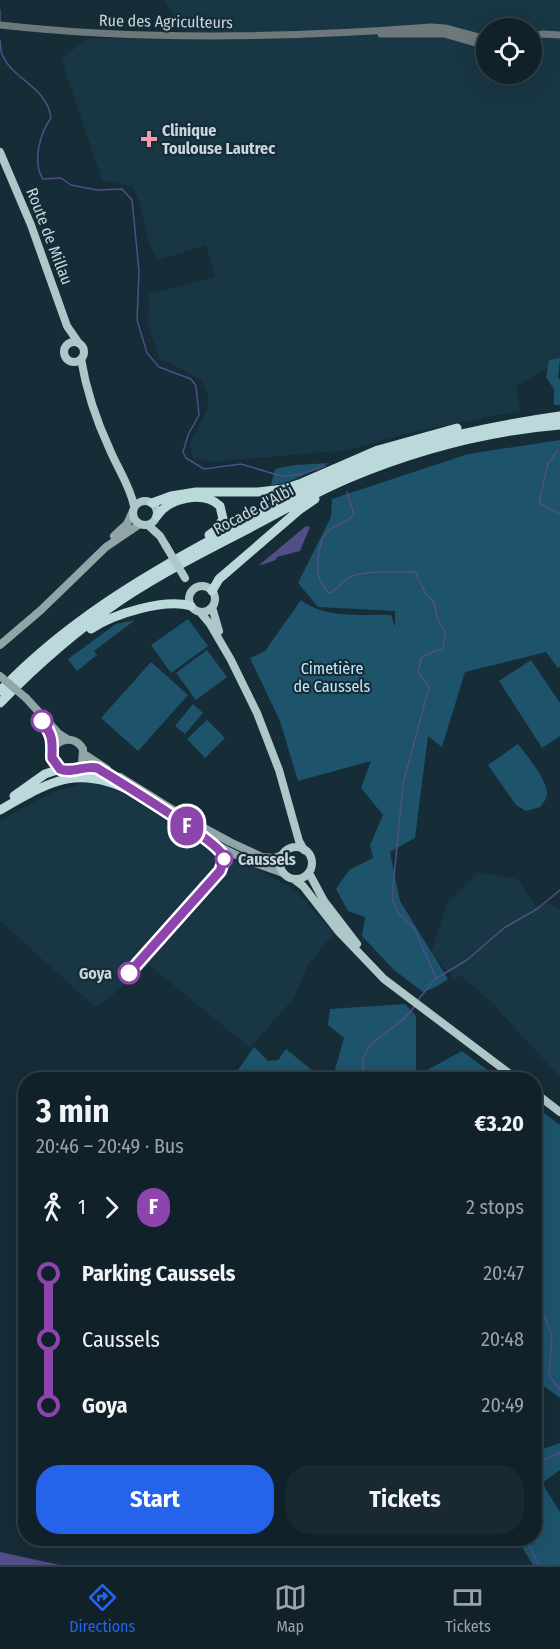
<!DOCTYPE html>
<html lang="en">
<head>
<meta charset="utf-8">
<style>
	body { margin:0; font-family:"Fira Sans Condensed",sans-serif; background:#192931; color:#f1f3f6; height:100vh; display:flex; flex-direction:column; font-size:22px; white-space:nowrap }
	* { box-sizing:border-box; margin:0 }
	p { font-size:20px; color:#9ca3a8 }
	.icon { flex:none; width:33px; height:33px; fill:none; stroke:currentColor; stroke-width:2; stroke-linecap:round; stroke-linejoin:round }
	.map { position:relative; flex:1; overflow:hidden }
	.drawer { position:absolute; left:18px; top:1072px; width:524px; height:474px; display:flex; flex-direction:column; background:#102129; border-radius:24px; box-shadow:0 6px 24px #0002,0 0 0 2px #303e46 }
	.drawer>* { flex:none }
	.badge { padding:0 12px; border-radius:20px; font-size:21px; line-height:39px }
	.controls { position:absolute; left:476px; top:18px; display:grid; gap:12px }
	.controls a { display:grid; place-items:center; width:66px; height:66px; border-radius:50%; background:#102129; box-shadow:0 6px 24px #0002,0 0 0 2px #303e46; font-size:30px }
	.map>.badge { position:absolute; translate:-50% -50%; box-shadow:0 0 0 3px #fff }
	.legs { display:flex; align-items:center; gap:9px; height:66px; padding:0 18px; font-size:20px }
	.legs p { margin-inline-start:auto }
	.overview { display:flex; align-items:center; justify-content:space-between; height:102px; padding:0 18px }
	h1 { font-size:33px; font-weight:700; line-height:45px }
	.cta { display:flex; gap:12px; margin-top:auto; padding:12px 18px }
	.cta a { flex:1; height:69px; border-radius:24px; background:#2563eb; color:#fff; font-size:24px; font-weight:700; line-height:69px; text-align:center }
	.cta a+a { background:#192931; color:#f1f3f6 }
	ul { padding:0 18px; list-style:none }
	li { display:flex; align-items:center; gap:21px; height:66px; font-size:22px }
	li i { display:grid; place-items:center; width:9px; height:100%; margin:0 8px; background:currentColor }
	li i::after { content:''; width:15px; height:15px; margin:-8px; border:4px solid; border-radius:50%; background:#102129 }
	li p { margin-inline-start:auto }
	li:first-child i { background:linear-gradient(#0000 50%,currentColor 0) }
	li:last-child i { background:linear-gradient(currentColor 50%,#0000 0) }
	.menu { display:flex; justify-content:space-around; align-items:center; height:84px; border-top:2px solid #303e46; background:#102129; font-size:16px; color:#9ca3a8 }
	.menu a { display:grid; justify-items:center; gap:3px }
	.menu .on { color:#2563eb }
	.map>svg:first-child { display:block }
	.built { fill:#193644; fill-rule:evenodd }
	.green { fill:#1d546c }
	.water { fill:#514e88 }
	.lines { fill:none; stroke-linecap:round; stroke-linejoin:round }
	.stream { stroke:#514e88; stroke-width:1.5 }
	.tertiary { stroke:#6c7879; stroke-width:7 }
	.secondary { stroke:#91a5a7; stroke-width:8 }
	.primary { stroke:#aec8ca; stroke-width:8 }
	.trunk { stroke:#bbd8da; stroke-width:9 }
	.secondary-bridge { stroke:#91a5a7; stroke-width:8 }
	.primary-bridge { stroke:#aec8ca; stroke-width:8 }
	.line-1-casing { stroke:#fff; stroke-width:14 }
	.line-1 { stroke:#8e44ad; stroke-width:9 }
	.poi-dot { fill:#f39aac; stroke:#162c37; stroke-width:2 }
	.stop-1-dot { fill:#fff; stroke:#8e44ad; stroke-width:3 }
	.labels { text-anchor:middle; stroke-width:4.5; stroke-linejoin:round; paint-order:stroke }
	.street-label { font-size:16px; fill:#c9d6dd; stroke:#162c37 }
	.poi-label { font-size:16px; font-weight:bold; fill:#c9d6dd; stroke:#162c37; text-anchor:start }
	.park-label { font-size:16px; fill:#c2e9fd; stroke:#162c37 }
	.stop-label { font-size:16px; font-weight:bold; fill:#c9d6dd; stroke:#162c37; text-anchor:start }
</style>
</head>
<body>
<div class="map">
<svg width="560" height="1565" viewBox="0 0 560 1565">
	<rect width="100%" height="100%" fill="#162c37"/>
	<path class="built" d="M 165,0 L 560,0 L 560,362 L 516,386 L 521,411 L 416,431 L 349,450 L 211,462 L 193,458 L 190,443 L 207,410 L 208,395 L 201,380 L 159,358 L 148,326 L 149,294 L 215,277 L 206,245 L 158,260 L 149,244 L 140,204 L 133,187 L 102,180 L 61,58 L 90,38 L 194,39 L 176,20 ZM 486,28 L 531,28 L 531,74 L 486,74 Z
		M 88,781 L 123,793 L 214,851 L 250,865 L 296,891 L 334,933 L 308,965 L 294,998 L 250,1048 L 149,965 L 96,1008 L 0,921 L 0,821 L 51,793 Z
		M 479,872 L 517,879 L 535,905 L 552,904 L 560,910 L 560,1077 L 491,1002 L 460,974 L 455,979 L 431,953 L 447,904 Z"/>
	<path class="green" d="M 560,358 L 558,377 L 560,380 L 560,405 L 554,405 L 554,389 L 546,377 L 549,360 Z
		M 560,440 L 560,667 L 558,668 L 546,652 L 465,672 L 442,747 L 428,736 L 415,838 L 390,852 L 400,901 L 448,979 L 436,987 L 423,992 L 394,970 L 362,936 L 365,917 L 348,911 L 336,889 L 349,870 L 373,858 L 370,845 L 383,815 L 361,788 L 371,761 L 298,781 L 280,721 L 250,658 L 265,651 L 301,600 C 326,619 360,614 391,615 L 395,627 L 395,611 L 318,607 L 298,583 L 331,517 L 332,499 L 468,454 Z
		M 330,463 L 286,483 L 271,485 L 275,469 L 295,465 Z
		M 188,619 L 208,646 L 171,673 L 151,645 Z
		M 135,620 L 94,651 L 97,655 L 77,671 L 68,659 L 116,624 Z
		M 207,650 L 227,677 L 196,700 L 176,673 Z
		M 531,660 L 560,703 L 560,736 L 542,748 L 499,681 Z
		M 151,662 L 188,695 L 138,751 L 101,718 Z
		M 193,704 L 203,713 L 185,734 L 175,726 Z
		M 207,720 L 225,738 L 205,758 L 187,739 Z
		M 518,744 C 527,756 548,780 547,795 C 546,800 543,803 540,807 L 526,811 L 516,805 L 488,765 Z
		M 405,1004 L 416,1016 L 416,1076 L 462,1051 L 501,1080 L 332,1080 L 344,1038 L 328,1025 L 330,1009 Z
		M 254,1047 L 268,1061 L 278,1060 L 286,1049 L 314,1072 L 330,1072 L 328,1080 L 231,1080 Z
		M 534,1106 L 560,1125 L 560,1398 L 544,1386 L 539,1339 L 534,1326 Z
		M 560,1443 L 560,1470 L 542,1483 L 560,1512 L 560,1565 L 533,1565 L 517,1539 L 534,1539 L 534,1452 Z"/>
	<path class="water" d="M 306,526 L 310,527 L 300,551 L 277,557 L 276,560 L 258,566 Z
		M 0,1552 L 60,1565 L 0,1565 Z"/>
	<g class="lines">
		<path class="stream" d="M 0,10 L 0,23
			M 0,40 C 1,44 0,50 2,54 C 12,80 47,86 51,118 C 40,133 32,162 43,179 L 61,178 L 71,185 L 97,190 L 122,189 L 132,200 L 139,271 L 137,320 L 147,353 L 159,367 L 191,379 L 196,386 L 199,415 L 188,435 L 183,452 L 186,458 L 204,469 L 241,464 L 281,476 L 299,475 L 325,466
			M 558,450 L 548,463 L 539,503 L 560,514
			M 347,492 L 354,514 C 347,524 335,524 327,532 C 319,539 316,567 319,577 C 320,583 325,589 329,593 C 338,590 341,582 348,578 C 364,570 397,572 415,572 L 426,594 L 434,602 L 437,617 L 445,632 L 443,650 L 434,651 L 421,658 L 418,672 L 429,687 L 403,784 L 392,898 L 398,913 L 414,928 L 436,978
			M 418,1000 L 435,979 L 467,960 L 504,928 L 537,909 L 560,890
			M 367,1080 C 349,1041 396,1035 414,1007
			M 534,1269 L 539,1274 L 542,1310 L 552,1336 L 549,1375 L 560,1390
			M 534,1464 L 560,1453
			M 522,1539 L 530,1547 L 539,1565"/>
		<path class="tertiary" d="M 0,25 C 143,41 288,38 431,27 L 445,28 L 486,39
			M 381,34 L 444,34 L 486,46
			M 531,37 L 543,34 L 560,35"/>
		<path class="secondary" d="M 114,536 L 127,524 L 133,511
			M 0,645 L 41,610 L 106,547 L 140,524
			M 26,698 L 59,734 L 67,739
			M 42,722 L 53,738 L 54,747
			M 84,754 L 107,769
			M 74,770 L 82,764 L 83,749 C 71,729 44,745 54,763 C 63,779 77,766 89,766 C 101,767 113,778 122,783
			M 120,777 L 186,818 L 230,842 L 262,857 L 274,858 L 282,855
			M 132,791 C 165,814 215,847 252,862 C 263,866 273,869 283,873"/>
		<path class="primary" d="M 0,152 L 31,225 L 67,326 L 78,342
			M64 352a10 10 0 1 1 20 0a10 10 0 1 1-20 0Z
			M 81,359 C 86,389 97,422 110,450 C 118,469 130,486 134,506
			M133 513a12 12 0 1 1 24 0a12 12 0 1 1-24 0Z
			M 148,525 L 160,536 L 166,546
			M189 599a13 13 0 1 1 26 0a13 13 0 1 1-26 0Z
			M 212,607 L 219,631
			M 200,612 L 210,624 L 231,660 L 257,713 L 279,770 L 299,841 L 304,850
			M280 863a16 16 0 1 1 32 0a16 16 0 1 1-32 0Z
			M 309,873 L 324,901 L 357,944
			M 295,880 L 303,886 L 339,932 L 384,979 L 518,1080
			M 534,1092 L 560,1112"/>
		<path class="trunk" d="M 152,503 L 171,496 L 196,492 L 258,492 L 284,489 L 302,483 L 378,450 L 457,428
			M 157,516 C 169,498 203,490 220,506 L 223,519 L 216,530 L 209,535
			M 212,591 L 219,579 L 299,510 L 315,499
			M 91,629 C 113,614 165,598 191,606
			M 0,691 C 64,624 140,578 220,535 C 263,512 305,488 350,469 C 417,441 488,426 560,416
			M 0,703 C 37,665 77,630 121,600 C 162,573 205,551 248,529 C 281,511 314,493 349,478 C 416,450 488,431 560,425
			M 14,796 L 45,774 L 60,769
			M 0,810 C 51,781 78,763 135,793"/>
		<path class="secondary-bridge" d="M 0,676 L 26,698"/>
		<path class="primary-bridge" d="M 166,546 L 185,578"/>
	</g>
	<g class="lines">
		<g class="line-1-casing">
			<path id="line-1" d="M 42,721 C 54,737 52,741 52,758 L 60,769 C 73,774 84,765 97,768 C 118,781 213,838 222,854 C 225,860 222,865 220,871 L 129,973"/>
		</g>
		<use href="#line-1" class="line-1"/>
	</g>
	<path class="poi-dot" d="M146 130h6v6h6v6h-6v6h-6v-6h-6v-6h6z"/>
	<g class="stop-1-dot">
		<circle cx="42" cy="721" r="10"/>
		<circle cx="224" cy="859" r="8"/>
		<circle cx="129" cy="973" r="10"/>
	</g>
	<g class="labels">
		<g class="street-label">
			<text transform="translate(166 21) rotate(1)" y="6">Rue des Agriculteurs</text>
			<text transform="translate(50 236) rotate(69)" y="6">Route de Millau</text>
			<text transform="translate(253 509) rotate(-28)" y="6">Rocade d'Albi</text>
		</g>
		<g class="poi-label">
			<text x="162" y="136">Clinique<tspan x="162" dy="18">Toulouse Lautrec</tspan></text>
		</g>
		<g class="park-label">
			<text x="332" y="674">Cimetière<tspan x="332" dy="18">de Caussels</tspan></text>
		</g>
		<g class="stop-label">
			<text x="238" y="865">Caussels</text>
			<text x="112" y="979" text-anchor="end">Goya</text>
		</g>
	</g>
</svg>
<div class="controls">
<a><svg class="icon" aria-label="locate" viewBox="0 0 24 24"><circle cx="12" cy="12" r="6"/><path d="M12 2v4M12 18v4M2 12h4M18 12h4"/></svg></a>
</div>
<b class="badge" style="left:187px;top:826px;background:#8e44ad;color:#fff">F</b>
<section class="drawer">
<div class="overview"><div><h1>3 min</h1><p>20:46 – 20:49 · Bus</p></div><b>€3.20</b></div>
<div class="legs"><svg class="icon" aria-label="walk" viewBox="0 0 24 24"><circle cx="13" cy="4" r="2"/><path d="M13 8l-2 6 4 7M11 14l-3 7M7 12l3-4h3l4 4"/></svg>1<svg class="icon" aria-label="forward" viewBox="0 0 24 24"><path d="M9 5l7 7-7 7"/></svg><b class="badge" style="background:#8e44ad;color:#fff">F</b><p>2 stops</p></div>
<ul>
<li><i style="color:#8e44ad"></i><b>Parking Caussels</b><p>20:47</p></li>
<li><i style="color:#8e44ad"></i><span>Caussels</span><p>20:48</p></li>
<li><i style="color:#8e44ad"></i><b>Goya</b><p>20:49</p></li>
</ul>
<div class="cta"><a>Start</a><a>Tickets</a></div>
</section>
</div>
<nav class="menu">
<a class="on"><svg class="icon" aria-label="directions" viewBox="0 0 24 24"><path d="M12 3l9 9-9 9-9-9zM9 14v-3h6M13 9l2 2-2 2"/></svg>Directions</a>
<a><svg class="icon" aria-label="map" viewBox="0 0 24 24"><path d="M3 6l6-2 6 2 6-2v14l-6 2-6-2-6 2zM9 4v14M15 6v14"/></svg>Map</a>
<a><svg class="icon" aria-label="tickets" viewBox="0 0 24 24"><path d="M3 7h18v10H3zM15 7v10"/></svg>Tickets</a>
</nav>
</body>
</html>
